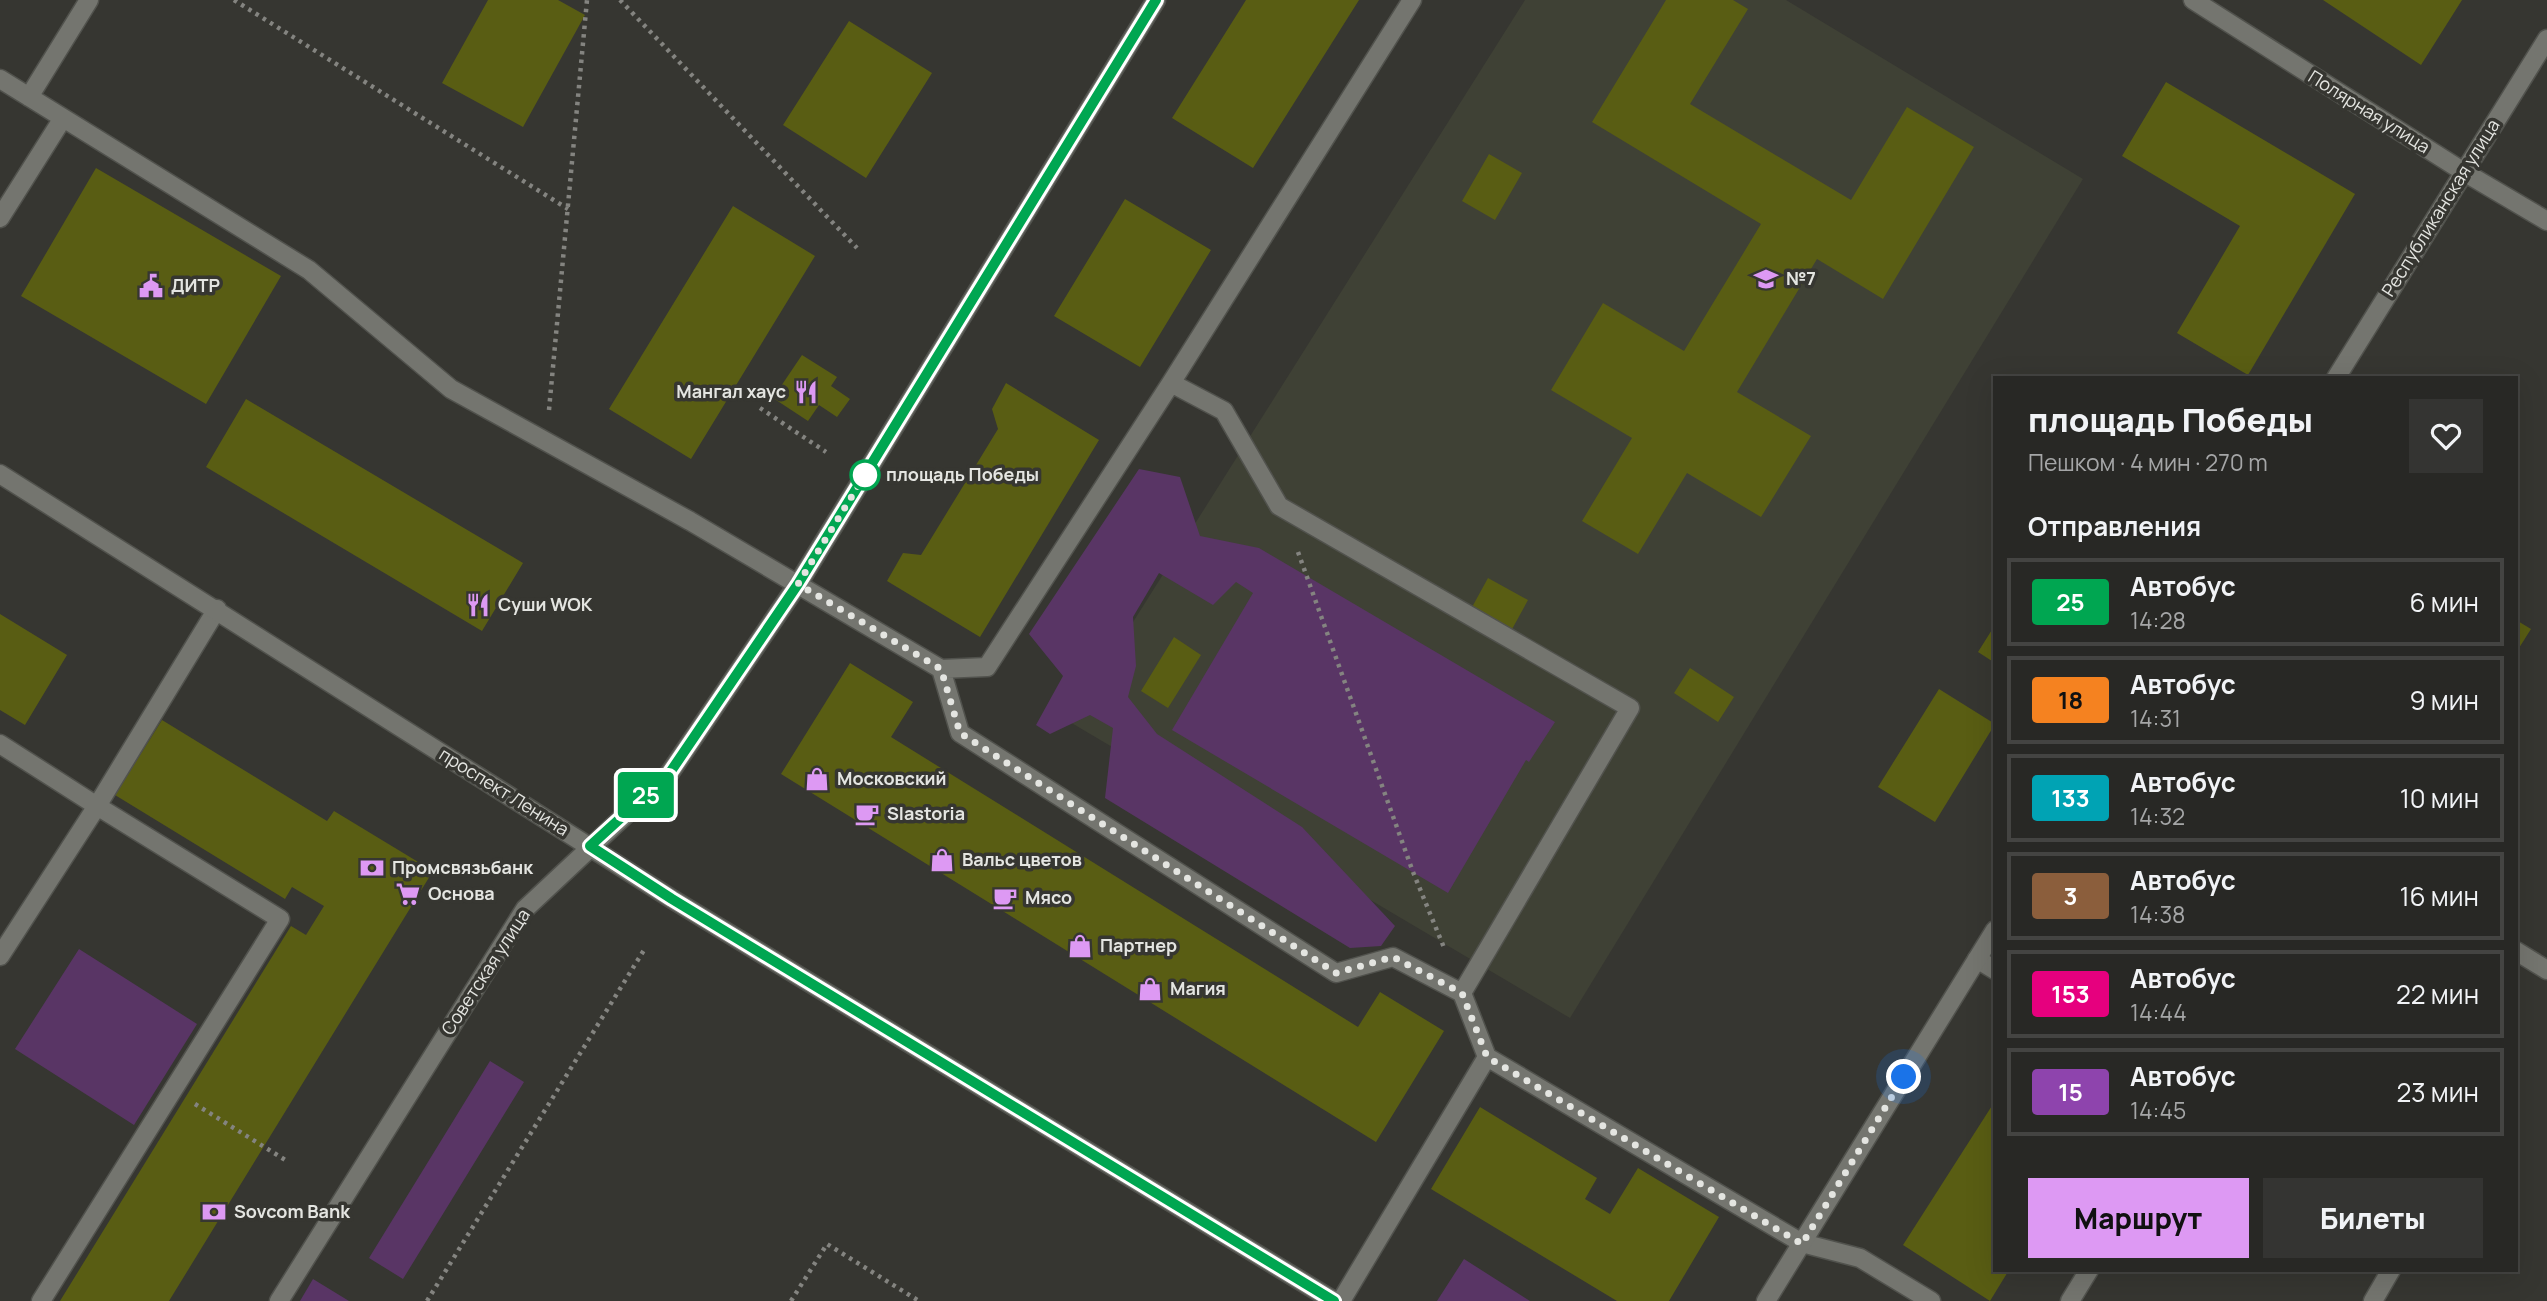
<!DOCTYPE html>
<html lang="ru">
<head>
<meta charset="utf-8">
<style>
	body { margin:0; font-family:Manrope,sans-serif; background:#343432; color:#f1f3f6; height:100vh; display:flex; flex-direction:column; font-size:26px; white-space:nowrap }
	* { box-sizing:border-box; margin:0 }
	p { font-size:23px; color:#a5a6a7 }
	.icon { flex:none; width:38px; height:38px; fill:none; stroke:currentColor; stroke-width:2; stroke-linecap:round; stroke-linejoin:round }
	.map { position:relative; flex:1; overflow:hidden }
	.sheet { position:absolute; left:1993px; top:376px; width:525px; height:896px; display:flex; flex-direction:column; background:#282825; border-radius:0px; box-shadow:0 7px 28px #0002,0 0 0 2px #444442 }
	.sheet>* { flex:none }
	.badge { padding:0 14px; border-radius:5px; font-size:24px; line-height:46px }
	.you { position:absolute; width:35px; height:35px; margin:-18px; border:5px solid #fff; border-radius:50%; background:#1a73e8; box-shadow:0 0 0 10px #1a73e833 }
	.map>.badge { position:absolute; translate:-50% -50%; box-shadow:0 0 0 4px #fff }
	h2 { padding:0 35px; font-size:26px; line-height:63px }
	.round { display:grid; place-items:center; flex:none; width:74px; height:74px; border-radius:0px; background:#343432 }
	.overview { display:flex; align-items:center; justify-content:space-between; height:119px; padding:0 35px }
	h1 { font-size:33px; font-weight:800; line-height:52px }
	.button { display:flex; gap:14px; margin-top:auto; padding:14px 35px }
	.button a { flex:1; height:80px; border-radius:0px; background:#dd99f3; color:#111; font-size:28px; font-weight:800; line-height:80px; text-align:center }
	.button a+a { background:#343432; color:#f1f3f6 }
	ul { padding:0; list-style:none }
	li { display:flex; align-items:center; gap:21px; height:88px; margin:0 14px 10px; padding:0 21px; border:4px solid #444442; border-radius:0px }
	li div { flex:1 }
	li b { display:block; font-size:26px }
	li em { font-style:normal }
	li .badge { min-width:77px; font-weight:700; text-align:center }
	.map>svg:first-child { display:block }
	.built { fill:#3f4135 }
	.green { fill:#593565 }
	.building { fill:#595d13 }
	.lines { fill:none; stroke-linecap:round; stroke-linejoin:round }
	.lane-casing { stroke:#51524d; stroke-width:21 }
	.street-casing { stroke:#51524d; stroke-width:21 }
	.secondary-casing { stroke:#51524d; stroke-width:21 }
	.path { stroke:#848480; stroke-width:4.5; stroke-dasharray:3.5 5; stroke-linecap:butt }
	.lane { stroke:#74756f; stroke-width:18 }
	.street { stroke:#74756f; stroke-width:18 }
	.secondary { stroke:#74756f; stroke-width:18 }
	.line-casing { stroke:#fff; stroke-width:16 }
	.line { stroke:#00a651; stroke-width:10 }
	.walk { stroke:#e4e5e1; stroke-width:7; stroke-dasharray:0 12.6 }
	.stop-dot { fill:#fff; stroke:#00a651; stroke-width:3.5 }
	.labels { text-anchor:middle; stroke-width:7; stroke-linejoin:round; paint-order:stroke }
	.street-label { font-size:18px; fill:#e4e5e1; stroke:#363631 }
	.poi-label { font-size:18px; font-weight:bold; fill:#e4e5e1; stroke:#363631; text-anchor:start }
	.stop-label { font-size:18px; font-weight:bold; fill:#e4e5e1; stroke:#363631; text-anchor:start }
</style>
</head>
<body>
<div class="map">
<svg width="2547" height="1301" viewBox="0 0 2547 1301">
	<rect width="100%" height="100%" fill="#363631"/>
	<path class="built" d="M 1525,0 L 1786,0 L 2083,179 L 1570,1018 L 1070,722 Z"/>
	<path class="green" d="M 1139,469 L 1180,477 L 1200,536 L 1259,548 L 1555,722 L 1529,762 L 1526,760 L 1448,893 L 1172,730 L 1253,593 L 1236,582 L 1213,605 L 1159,573 L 1133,617 L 1136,666 L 1128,697 L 1157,734 L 1302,827 L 1395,926 L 1381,946 L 1350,948 L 1105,798 L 1113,728 L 1090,715 L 1050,734 L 1036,725 L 1063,676 L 1029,634 Z
		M 79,949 L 197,1024 L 134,1125 L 15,1049 Z
		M 490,1061 L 524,1082 L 403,1279 L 369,1258 Z
		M 1464,1259 L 1530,1301 L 1437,1301 Z
		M 313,1279 L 349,1301 L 300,1301 Z"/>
	<path class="building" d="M 488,0 L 558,0 L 585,15 L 523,127 L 442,83 Z
		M 1246,0 L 1359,0 L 1253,168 L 1172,118 Z
		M 1666,0 L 1733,0 L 1748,9 L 1690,104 L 1851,200 L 1907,107 L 1974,147 L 1883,299 L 1817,259 L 1737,392 L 1811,436 L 1761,517 L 1687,473 L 1638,554 L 1582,521 L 1632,438 L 1551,390 L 1603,303 L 1684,351 L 1761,224 L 1592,122 Z
		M 2323,0 L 2462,0 L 2421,65 Z
		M 849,21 L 932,73 L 866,178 L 783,125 Z
		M 2166,82 L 2355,194 L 2248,375 L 2177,333 L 2240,226 L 2122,156 Z
		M 1489,154 L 1522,173 L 1495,220 L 1462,201 Z
		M 96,168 L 281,276 L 206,404 L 21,296 Z
		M 1125,199 L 1211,250 L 1140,367 L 1054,316 Z
		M 733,206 L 815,256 L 691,459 L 609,409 Z
		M 802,355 L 837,377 L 831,386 L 850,399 L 837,417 L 819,405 L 808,421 L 773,398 Z
		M 1006,383 L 1099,440 L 980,637 L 887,581 L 903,553 L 921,555 L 998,429 L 992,409 Z
		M 246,399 L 523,563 L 482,631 L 206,467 Z
		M 1488,578 L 1528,600 L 1511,631 L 1471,609 Z
		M 0,614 L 67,655 L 25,725 L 0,710 Z
		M 2516,620 L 2531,629 L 2519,648 L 2516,647 Z
		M 1995,625 L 1995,663 L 1978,652 Z
		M 1174,637 L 1201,655 L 1168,708 L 1141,691 Z
		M 850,663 L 913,702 L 891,737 L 1358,1027 L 1380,992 L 1444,1031 L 1376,1142 L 781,774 Z
		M 1690,668 L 1734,697 L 1718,722 L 1674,693 Z
		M 1939,689 L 1995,724 L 1935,822 L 1878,787 Z
		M 162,720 L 327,821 L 334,811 L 433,871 L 169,1301 L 60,1301 L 291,926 L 306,935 L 324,906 L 292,887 L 285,899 L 115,795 Z
		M 1995,1101 L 1995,1270 L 2009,1270 L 1990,1301 L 1903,1245 Z
		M 1480,1107 L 1597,1178 L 1585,1199 L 1610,1214 L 1638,1168 L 1719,1217 L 1669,1301 L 1617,1301 L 1431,1189 Z"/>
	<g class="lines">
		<g class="lane-casing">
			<path id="lane" d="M 0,79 L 309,270 L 451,389 L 690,521 L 941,669 L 960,733 L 1336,973 L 1393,957 L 1462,993
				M 29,97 L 89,0
				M 0,218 L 63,118
				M 1171,383 L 1224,411 L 1279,506 L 1630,708 L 1462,993 L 1487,1057 L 1341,1301
				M 941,669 L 987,667 L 1171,383 L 1412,0
				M 0,744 L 97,806 L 280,919 L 41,1301
				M 2516,951 L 2547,970
				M 0,956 L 97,806 L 217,609
				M 1977,959 L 1995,970
				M 1487,1057 L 1802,1243 L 1860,1258 L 1931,1301
				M 2070,1301 L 2089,1270
				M 2373,1301 L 2391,1270"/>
		</g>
		<g class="street-casing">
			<path id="street" d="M 2193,0 L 2464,172 L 2547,221
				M 2336,378 L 2547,39
				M 1766,1301 L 1995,930"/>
		</g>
		<g class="secondary-casing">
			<path id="secondary" d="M 0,474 L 672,899 L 1334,1301
				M 279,1301 L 525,909 L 669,774 L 798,584 L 1156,0"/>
		</g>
		<path class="path" d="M 234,0 L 568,209
			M 620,0 L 857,248
			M 760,408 L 826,452
			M 549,410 L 587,0
			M 1298,552 L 1413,872 L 1445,950
			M 195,1104 L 287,1161
			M 427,1301 L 644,950
			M 791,1301 L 827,1244 L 919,1301"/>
		<use href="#lane" class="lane"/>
		<use href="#street" class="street"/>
		<use href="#secondary" class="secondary"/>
	</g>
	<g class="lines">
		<g class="line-casing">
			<path id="line" d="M 1156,0 L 798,584 L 669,774 L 590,846 L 672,899 L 1334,1301"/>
		</g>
		<use href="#line" class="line"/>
		<path class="walk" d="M 865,475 L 868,470 L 798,584 L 941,669 L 960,733 L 1336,973 L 1393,957 L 1462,993 L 1487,1057 L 1802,1244 L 1904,1077"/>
	</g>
	<defs>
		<g id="school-bare" transform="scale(1.89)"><path d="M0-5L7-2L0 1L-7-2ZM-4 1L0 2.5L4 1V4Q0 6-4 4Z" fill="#dd99f3" stroke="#363631" stroke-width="2.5" paint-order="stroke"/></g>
		<g id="civic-bare" transform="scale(1.89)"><path d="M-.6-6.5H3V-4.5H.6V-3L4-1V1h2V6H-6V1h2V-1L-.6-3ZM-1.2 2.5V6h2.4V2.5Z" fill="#dd99f3" stroke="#363631" stroke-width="2.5" paint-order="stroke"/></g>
		<g id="restaurant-bare" transform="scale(1.89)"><path d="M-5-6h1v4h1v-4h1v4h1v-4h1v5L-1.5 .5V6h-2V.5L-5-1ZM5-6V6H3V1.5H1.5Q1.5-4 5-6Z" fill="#dd99f3" stroke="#363631" stroke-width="2.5" paint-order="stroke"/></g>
		<g id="shop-bare" transform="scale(1.89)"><path d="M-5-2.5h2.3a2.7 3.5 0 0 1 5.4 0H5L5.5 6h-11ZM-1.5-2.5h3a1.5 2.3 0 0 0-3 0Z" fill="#dd99f3" stroke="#363631" stroke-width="2.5" paint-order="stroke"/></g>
		<g id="cafe-bare" transform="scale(1.89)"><path d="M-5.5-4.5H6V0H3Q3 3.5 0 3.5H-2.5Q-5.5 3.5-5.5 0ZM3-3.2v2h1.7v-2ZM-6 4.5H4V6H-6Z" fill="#dd99f3" stroke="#363631" stroke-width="2.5" paint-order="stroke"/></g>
		<g id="bank-bare" transform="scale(1.89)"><path d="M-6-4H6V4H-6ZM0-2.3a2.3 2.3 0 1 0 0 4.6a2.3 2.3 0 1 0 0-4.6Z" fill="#dd99f3" stroke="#363631" stroke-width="2.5" paint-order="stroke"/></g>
		<g id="supermarket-bare" transform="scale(1.89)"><path d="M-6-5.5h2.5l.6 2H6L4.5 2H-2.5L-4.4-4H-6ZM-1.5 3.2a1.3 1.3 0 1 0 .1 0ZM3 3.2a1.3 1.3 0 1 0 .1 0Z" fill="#dd99f3" stroke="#363631" stroke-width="2.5" paint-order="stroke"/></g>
	</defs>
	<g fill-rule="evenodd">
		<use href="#school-bare" x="1766" y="279"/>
		<use href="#civic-bare" x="151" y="286"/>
		<use href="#restaurant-bare" x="806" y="392"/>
		<use href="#restaurant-bare" x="478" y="605"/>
		<use href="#shop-bare" x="817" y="779"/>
		<use href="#cafe-bare" x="867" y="814"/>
		<use href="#shop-bare" x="942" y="860"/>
		<use href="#bank-bare" x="372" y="868"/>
		<use href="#supermarket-bare" x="408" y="894"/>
		<use href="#cafe-bare" x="1005" y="898"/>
		<use href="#shop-bare" x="1080" y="946"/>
		<use href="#shop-bare" x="1150" y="989"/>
		<use href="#bank-bare" x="214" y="1212"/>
	</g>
	<circle class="stop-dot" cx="865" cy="475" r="14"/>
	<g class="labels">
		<g class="street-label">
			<text transform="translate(2369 112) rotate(32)" y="6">Полярная улица</text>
			<text transform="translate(2441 208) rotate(-58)" y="6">Республиканская улица</text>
			<text transform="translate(504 792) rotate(32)" y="6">проспект Ленина</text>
			<text transform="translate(486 972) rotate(-57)" y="6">Советская улица</text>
		</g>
		<g class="poi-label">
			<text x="1786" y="285">№7</text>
			<text x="171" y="292">ДИТР</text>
			<text x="786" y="398" text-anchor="end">Мангал хаус</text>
			<text x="498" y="611">Суши WOK</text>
			<text x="837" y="785">Московский</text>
			<text x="887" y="820">Slastoria</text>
			<text x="962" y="866">Вальс цветов</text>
			<text x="392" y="874">Промсвязьбанк</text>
			<text x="428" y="900">Основа</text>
			<text x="1025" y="904">Мясо</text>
			<text x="1100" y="952">Партнер</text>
			<text x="1170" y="995">Магия</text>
			<text x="234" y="1218">Sovcom Bank</text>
		</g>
		<g class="stop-label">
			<text x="886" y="481">площадь Победы</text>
		</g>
	</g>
</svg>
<div class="you" style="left:1904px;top:1077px"></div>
<b class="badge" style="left:646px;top:795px;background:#00a651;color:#fff">25</b>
<section class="sheet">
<div class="overview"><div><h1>площадь Победы</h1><p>Пешком · 4 мин · 270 m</p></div><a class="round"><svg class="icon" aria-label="heart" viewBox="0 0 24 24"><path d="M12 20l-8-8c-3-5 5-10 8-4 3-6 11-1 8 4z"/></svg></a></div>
<h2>Отправления</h2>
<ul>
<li><span class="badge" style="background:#00a651;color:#fff">25</span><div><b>Автобус</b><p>14:28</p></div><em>6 мин</em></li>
<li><span class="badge" style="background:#f58220;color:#111">18</span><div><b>Автобус</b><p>14:31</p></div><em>9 мин</em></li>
<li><span class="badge" style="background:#00a3b4;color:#fff">133</span><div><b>Автобус</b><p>14:32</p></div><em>10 мин</em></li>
<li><span class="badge" style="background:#8b5e3c;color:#fff">3</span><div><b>Автобус</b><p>14:38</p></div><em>16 мин</em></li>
<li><span class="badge" style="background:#e6007e;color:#fff">153</span><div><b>Автобус</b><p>14:44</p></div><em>22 мин</em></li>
<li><span class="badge" style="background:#8e44ad;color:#fff">15</span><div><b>Автобус</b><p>14:45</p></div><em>23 мин</em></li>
</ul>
<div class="button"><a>Маршрут</a><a>Билеты</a></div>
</section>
</div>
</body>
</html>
